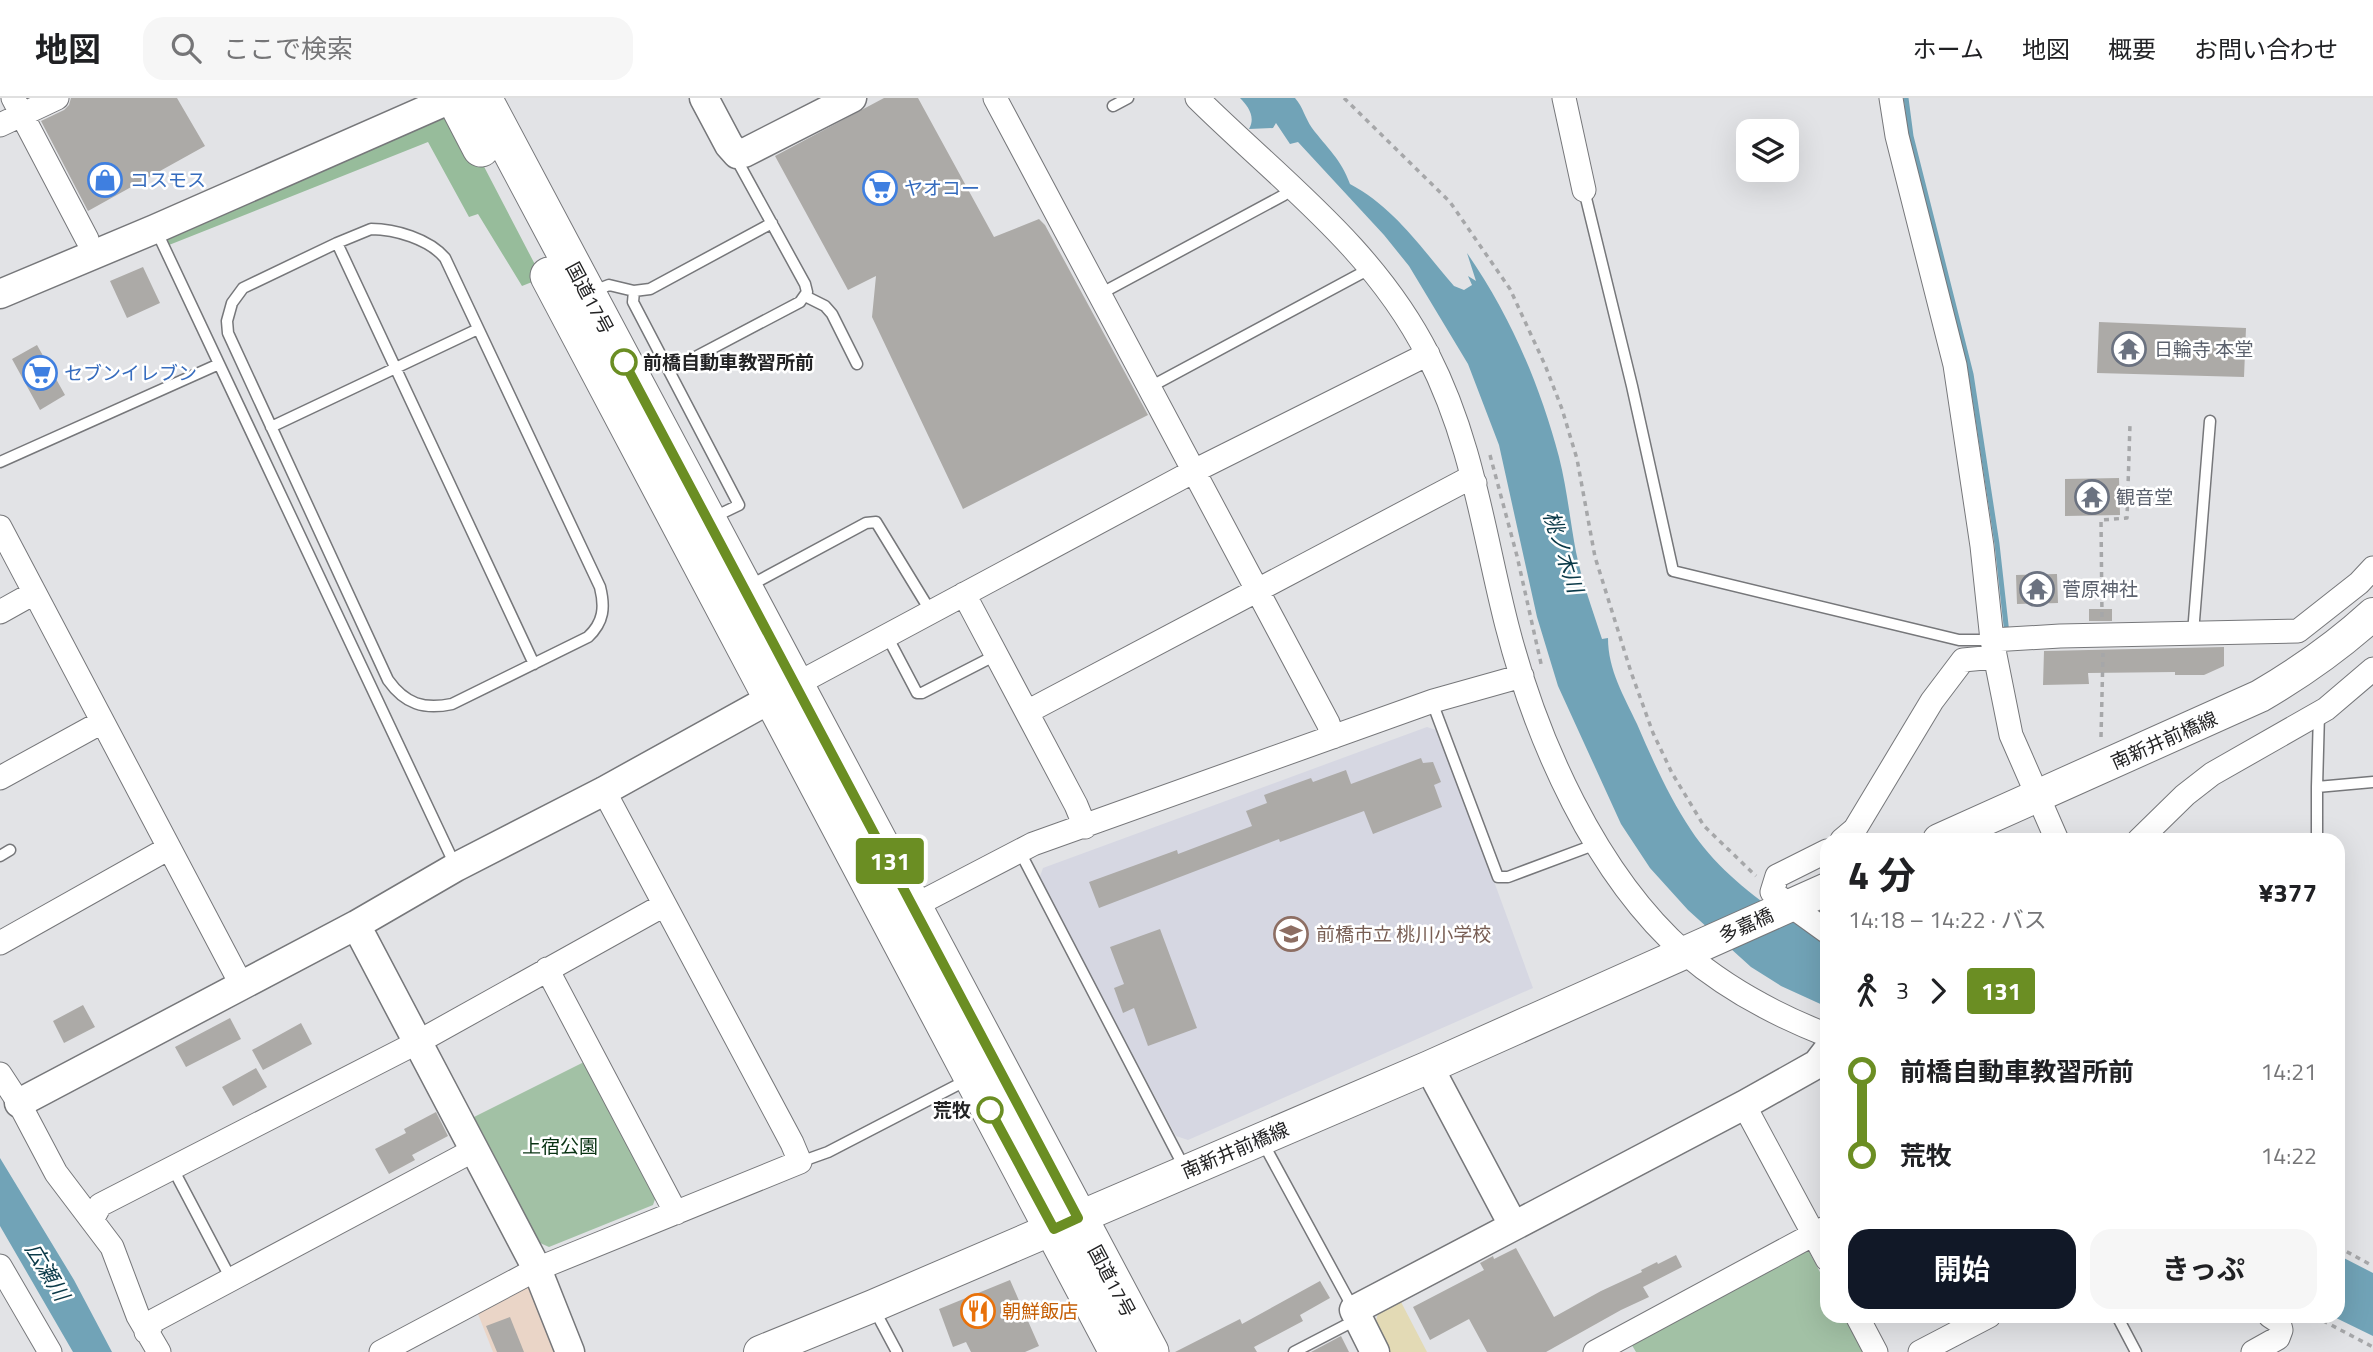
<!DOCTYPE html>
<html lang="ja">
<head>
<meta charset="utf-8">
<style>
	body { margin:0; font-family:"Titillium Web","Noto Sans JP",sans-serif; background:#f6f6f6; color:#202124; height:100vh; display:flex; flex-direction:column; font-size:26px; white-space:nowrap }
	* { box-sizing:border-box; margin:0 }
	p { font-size:23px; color:#757577 }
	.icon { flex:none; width:38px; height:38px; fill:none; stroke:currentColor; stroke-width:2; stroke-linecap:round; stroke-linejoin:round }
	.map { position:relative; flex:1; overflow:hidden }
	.details { position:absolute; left:1820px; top:735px; width:525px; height:490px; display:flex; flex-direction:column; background:#fff; border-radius:21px; box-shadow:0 7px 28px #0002 }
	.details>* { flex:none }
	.badge { padding:0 14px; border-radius:5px; font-size:24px; line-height:46px }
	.fabs { position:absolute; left:1736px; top:21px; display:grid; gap:14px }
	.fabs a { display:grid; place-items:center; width:63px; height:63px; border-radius:14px; background:#fff; box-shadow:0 7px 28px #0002; font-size:35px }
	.map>.badge { position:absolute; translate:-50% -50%; box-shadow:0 0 0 4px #fff }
	.legs { display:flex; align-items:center; gap:10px; height:77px; padding:0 28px; font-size:23px }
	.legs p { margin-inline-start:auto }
	.headline { display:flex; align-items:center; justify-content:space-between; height:119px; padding:0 28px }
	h1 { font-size:38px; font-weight:700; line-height:52px }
	.action { display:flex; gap:14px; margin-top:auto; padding:14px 28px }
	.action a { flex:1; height:80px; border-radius:21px; background:#111827; color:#fff; font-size:28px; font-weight:700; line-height:80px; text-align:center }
	.action a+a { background:#f6f6f6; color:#202124 }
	ul { padding:0 28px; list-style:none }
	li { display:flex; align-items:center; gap:24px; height:84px; font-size:26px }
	li i { display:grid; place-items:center; width:10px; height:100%; margin:0 9px; background:currentColor }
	li i::after { content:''; width:18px; height:18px; margin:-9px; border:5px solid; border-radius:50%; background:#fff }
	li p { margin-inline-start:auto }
	li:first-child i { background:linear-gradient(#0000 50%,currentColor 0) }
	li:last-child i { background:linear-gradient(currentColor 50%,#0000 0) }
	header { display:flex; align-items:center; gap:42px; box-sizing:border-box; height:98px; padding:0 35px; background:#fff; border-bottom:2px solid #e0e0e0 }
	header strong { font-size:33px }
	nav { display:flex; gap:38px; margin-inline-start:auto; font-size:24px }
	.search { width:490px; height:63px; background:#f6f6f6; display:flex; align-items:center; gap:18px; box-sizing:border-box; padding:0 24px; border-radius:21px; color:#757577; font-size:26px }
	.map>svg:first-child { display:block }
	.commercial { fill:#ead5c7 }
	.built { fill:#d6d7e2 }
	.green { fill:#a2c1a5 }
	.forest { fill:#97bc9b }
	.sand { fill:#e3dab5 }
	.water { fill:#71a3b7 }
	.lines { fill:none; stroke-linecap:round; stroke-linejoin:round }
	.stream { stroke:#71a3b7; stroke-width:5 }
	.building { fill:#acaaa7 }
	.service-casing { stroke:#76777a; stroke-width:13 }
	.minor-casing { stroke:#76777a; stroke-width:25 }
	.tertiary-casing { stroke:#76777a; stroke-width:31 }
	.secondary-casing { stroke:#76777a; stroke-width:34 }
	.trunk-casing { stroke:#76777a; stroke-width:39 }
	.path { stroke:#a6a7a9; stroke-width:3.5; stroke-dasharray:5 5; stroke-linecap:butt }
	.service { stroke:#fff; stroke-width:10 }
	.minor { stroke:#fff; stroke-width:23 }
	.tertiary { stroke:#fff; stroke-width:28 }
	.secondary { stroke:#fff; stroke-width:32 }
	.trunk { stroke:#fff; stroke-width:37 }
	.line-1-casing { stroke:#fff; stroke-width:16 }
	.line-1 { stroke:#6b8e23; stroke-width:10 }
	.stop-1-dot { fill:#fff; stroke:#6b8e23; stroke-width:3.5 }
	.labels { text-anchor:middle; stroke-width:5; stroke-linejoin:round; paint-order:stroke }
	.shop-label { font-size:19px; fill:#366cbe; stroke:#fff; text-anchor:start }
	.street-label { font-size:19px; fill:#232324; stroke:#fff }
	.worship-label { font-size:19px; fill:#5b616d; stroke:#fff; text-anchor:start }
	.stop-label { font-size:19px; font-weight:bold; fill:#232324; stroke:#fff; text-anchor:start }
	.education-label { font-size:19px; fill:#785e54; stroke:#fff; text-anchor:start }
	.park-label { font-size:19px; fill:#093313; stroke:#fff }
	.food-label { font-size:19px; fill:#c56008; stroke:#fff; text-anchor:start }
	.water-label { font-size:21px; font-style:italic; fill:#0a3948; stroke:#fff }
</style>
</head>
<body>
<header>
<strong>地図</strong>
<div class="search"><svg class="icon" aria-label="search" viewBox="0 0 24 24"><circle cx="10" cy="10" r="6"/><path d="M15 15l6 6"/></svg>ここで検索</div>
<nav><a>ホーム</a><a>地図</a><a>概要</a><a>お問い合わせ</a></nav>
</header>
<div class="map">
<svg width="2373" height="1254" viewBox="0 0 2373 1254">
	<rect width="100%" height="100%" fill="#e2e3e6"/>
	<path class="commercial" d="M 524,1188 L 533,1191 L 558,1254 L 493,1254 L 476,1211 Z"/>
	<path class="built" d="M 1427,629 L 1439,633 L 1533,890 L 1188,1042 L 1176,1038 L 1039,781 L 1043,770 Z"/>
	<path class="green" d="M 586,963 L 656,1098 L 653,1107 L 549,1149 L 540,1145 L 474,1019 Z
		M 1807,1150 L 1827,1187 L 1827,1218 L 1844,1218 L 1863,1254 L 1636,1254 L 1630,1244 Z"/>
	<path class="forest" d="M 453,9 L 542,180 L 522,188 L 478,116 L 469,119 L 428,44 L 169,147 L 167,140 Z"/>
	<path class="sand" d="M 1401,1204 L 1427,1254 L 1389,1254 L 1375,1227 L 1378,1215 Z"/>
	<path class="water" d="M 1240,0 L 1295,0 C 1303,9 1305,20 1312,30 C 1327,50 1341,61 1350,86 C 1395,110 1421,150 1454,188 L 1464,192 L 1472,187 L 1468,178 L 1476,183 L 1467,155 C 1510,217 1540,287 1559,359 C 1567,391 1570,422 1576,454 C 1582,484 1593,513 1602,541 L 1608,540 C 1608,572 1624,598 1637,626 C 1653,663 1669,699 1691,732 C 1721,778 1778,819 1827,843 L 1827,909 L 1781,888 L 1751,869 L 1688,812 L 1650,770 L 1621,726 L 1558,588 L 1537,519 L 1499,347 L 1468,266 L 1409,168 L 1384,137 L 1298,44 L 1290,46 L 1276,25 L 1273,30 L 1249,31 C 1256,19 1248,8 1240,0 Z
		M 0,1060 L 74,1182 L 112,1254 L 73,1254 L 0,1128 Z
		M 2338,1157 L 2373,1175 L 2373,1238 L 2332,1218 L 2338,1218 Z"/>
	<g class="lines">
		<path class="stream" d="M 1906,0 L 1911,38 L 1971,276 L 1997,446 L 2007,536"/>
	</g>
	<path class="building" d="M 71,0 L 177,0 L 205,48 L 88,113 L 41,23 L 64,12 L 69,7 Z
		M 884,0 L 918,0 L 994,139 L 1039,121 L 1045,127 L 1148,317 L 963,411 L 872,219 L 876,178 L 848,192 L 775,58 Z
		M 143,169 L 160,205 L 127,220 L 110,183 Z
		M 2099,224 L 2246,230 L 2244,279 L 2097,275 Z
		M 37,247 L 65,297 L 40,312 L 12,261 Z
		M 2119,380 L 2120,417 L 2065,418 L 2065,381 Z
		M 2057,476 L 2058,505 L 2017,506 L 2016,477 Z
		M 2089,511 L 2112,511 L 2112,523 L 2089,523 Z
		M 2224,549 L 2224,568 L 2204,577 L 2175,577 L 2175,574 L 2088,575 L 2089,586 L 2043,587 L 2044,553 Z
		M 1421,660 L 1423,665 L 1433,664 L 1441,684 L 1434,687 L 1442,709 L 1373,736 L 1364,713 L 1280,744 L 1279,741 L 1099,810 L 1089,784 L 1177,752 L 1178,756 L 1252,728 L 1246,713 L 1267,705 L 1264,697 L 1311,680 L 1313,684 L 1346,672 L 1351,686 Z
		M 1160,831 L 1197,930 L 1148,948 L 1134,910 L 1123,915 L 1114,890 L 1124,886 L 1110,849 Z
		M 83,907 L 95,929 L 64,945 L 53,923 Z
		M 230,920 L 241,941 L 186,969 L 175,949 Z
		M 301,925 L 312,946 L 263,972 L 252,952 Z
		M 256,970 L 267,989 L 233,1008 L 222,989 Z
		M 436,1014 L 448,1038 L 412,1057 L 415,1062 L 389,1076 L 375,1051 L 406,1035 L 404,1031 Z
		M 1516,1150 L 1554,1219 L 1601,1193 L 1642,1174 L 1641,1172 L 1657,1164 L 1658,1166 L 1676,1157 L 1682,1169 L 1643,1189 L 1649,1199 L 1621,1212 L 1546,1254 L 1487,1254 L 1469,1221 L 1430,1242 L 1413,1209 L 1484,1172 L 1480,1165 L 1493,1158 L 1494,1161 Z
		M 1010,1182 L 1039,1248 L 1025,1254 L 971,1254 L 966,1244 L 953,1249 L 939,1211 Z
		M 1320,1183 L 1330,1200 L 1300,1217 L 1303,1223 L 1254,1249 L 1257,1254 L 1175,1254 L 1240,1221 L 1242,1226 Z
		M 510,1219 L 524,1254 L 497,1254 L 486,1228 Z
		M 1341,1238 L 1349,1254 L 1311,1254 Z"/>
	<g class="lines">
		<g class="service-casing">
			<path id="service" d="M 1113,8 L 1128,0
				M 1584,92 L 1632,288 L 1673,473 L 1959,542 L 1992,542
				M 371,131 C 395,131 429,141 445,160 L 600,489 C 605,509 604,524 588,539 L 452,606 C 424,612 405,606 388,582 L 228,235 L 227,223 L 232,205 L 243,190 L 337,145 Z
				M 156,132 L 455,767
				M 337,145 L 534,566
				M 634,193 L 633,204 L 739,407 L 712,420
				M 591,194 L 609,187 L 634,193 L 650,191 L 772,125
				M 1100,196 L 1284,97 L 1290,91 L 1294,91
				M 805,198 L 825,208 L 832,216 L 857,266
				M 669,273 L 800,204 L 807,194 L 805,186 L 738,64 L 738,58
				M 1150,289 L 1360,176 L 1372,172
				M 271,329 L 478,231
				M 0,364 L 219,266
				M 749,488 L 866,425 L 876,424 L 931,514
				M 2193,535 L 2210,323
				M 887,538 L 917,595 L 922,595 L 996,557
				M 1432,604 L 1498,779 L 1508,779 L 1591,748 L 1598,748
				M 2319,615 L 2317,689 L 2373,684
				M 2317,742 L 2317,689
				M 1019,752 L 1184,1069
				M 0,758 L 10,752
				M 1262,1043 L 1354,1212 L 1348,1226 L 1294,1254
				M 800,1064 L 828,1054 L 967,982
				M 172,1069 L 231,1181
				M 874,1211 L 897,1254
				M 2117,1218 L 2136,1254"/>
		</g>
		<g class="minor-casing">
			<path id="minor" d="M 13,0 L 87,141
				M 995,0 L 1328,625 L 1333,639
				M 1197,0 C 1280,82 1374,150 1428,257 C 1473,345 1483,434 1507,528 C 1536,641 1595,776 1685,855 C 1727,891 1776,917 1827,937
				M 1564,0 L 1584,92
				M 1891,0 L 1897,38 L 1955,267 L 1982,448 L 1992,542 L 2011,637 L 2057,742
				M 0,27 L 57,0
				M 0,429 L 241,886
				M 964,496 L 1076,707 L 1085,729
				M 0,514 L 34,495
				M 1992,542 L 2060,538 L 2298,533 L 2359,485 L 2373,470
				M 795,587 L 1194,373 L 1428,256
				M 1027,614 L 1464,383 L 1475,385
				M 0,680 L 102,624
				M 1842,742 L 1855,731 L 1932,603 L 1963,562 L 1995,559
				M 2139,742 L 2185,697 L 2212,676 L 2326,611 L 2373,571
				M 914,808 L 1033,746 L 1433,603 L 1522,578
				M 1826,833 L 1772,794 L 1777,778 L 1827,753
				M 0,845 L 169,750
				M 547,871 L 676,1115
				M 0,976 L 19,1005 L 56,1075 L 112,1149 L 138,1218 L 159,1254
				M 1744,1007 L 1827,1161
				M 92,1122 L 100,1107 L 418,944 L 664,807
				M 0,1168 L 50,1254
				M 1857,1218 L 1876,1254
				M 146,1234 L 155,1222 L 474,1052
				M 381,1254 L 537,1171 L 800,1064 L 792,1045 L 604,693
				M 1595,1254 L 1827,1129
				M 1920,1254 L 1989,1218
				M 2253,1254 L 2278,1240 L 2281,1232 L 2279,1224 L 2270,1218"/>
		</g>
		<g class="tertiary-casing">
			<path id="tertiary" d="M 704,0 L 729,47 L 737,56 L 744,55 L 852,0
				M 0,196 L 155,131 L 453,0
				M 356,827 L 537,1171 L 570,1254
				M 1429,969 L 1513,1127
				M 19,1005 L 356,827 L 456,769 L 604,693 L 790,590
				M 1375,1254 L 1354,1212 L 1744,1007 L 1817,966 L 1827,953"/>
		</g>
		<g class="secondary-casing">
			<path id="secondary" d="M 1939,742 L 2260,598 C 2301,574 2338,548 2373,516
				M 760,1254 L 873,1208 L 1429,969 L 1827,791"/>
		</g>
		<g class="trunk-casing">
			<path id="trunk" d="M 455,0 L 481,50
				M 483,0 L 1150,1254
				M 549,178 L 1118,1254"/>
		</g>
		<path class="path" d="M 1344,0 L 1450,104 L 1510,191 L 1545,267 L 1562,311 L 1577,361 L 1595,459 L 1631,574 L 1653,635 L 1672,675 L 1704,728 L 1756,778
			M 1490,357 L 1517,458 L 1542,570
			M 2102,519 L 2101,422 L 2127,420 L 2130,326
			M 2101,639 L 2103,555
			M 2338,1149 L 2373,1168
			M 2314,1218 L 2373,1249"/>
		<use href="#service" class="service"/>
		<use href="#minor" class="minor"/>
		<use href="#tertiary" class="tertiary"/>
		<use href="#secondary" class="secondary"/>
		<use href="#trunk" class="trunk"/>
	</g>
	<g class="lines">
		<g class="line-1-casing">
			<path id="line-1" d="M 624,264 L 1078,1120 L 1054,1131 L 990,1012"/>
		</g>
		<use href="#line-1" class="line-1"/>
	</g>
	<defs>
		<g id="shop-ring" transform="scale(1.75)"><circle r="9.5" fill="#fff" stroke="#3f7fe0" stroke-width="1.5"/><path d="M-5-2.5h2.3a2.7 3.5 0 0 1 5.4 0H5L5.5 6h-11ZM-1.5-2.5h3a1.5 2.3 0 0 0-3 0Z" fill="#3f7fe0"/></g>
		<g id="supermarket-ring" transform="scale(1.75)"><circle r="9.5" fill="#fff" stroke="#3f7fe0" stroke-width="1.5"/><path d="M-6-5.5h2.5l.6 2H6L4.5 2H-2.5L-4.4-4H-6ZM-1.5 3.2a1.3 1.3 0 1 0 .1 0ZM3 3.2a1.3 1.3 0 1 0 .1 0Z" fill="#3f7fe0"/></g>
		<g id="temple-ring" transform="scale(1.75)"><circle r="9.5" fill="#fff" stroke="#6b7280" stroke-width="1.5"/><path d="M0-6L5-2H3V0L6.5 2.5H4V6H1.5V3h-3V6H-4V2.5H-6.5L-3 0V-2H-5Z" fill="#6b7280"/></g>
		<g id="school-ring" transform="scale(1.75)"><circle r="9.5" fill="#fff" stroke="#8d6e63" stroke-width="1.5"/><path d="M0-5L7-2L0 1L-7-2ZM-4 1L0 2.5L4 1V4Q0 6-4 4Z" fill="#8d6e63"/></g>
		<g id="restaurant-ring" transform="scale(1.75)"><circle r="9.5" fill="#fff" stroke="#e8710a" stroke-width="1.5"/><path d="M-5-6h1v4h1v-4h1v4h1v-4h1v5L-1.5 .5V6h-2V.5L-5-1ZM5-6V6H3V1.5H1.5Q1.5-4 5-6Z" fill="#e8710a"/></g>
	</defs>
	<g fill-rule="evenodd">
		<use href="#shop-ring" x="105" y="82"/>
		<use href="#supermarket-ring" x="880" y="90"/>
		<use href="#temple-ring" x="2129" y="251"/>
		<use href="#supermarket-ring" x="40" y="275"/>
		<use href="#temple-ring" x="2092" y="399"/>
		<use href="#temple-ring" x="2037" y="491"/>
		<use href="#school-ring" x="1291" y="836"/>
		<use href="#restaurant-ring" x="978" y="1213"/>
	</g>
	<g class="stop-1-dot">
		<circle cx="624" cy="264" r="12"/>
		<circle cx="990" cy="1012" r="12"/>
	</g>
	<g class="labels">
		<g class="shop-label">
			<text x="130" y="89">コスモス</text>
			<text x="904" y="97">ヤオコー</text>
			<text x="64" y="282">セブンイレブン</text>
		</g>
		<g class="street-label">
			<text transform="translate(590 200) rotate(62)" y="7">国道17号</text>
			<text transform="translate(2164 642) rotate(-24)" y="7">南新井前橋線</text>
			<text transform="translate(1746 827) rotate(-24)" y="7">多嘉橋</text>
			<text transform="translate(1235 1052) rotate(-23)" y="7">南新井前橋線</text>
			<text transform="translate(1112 1183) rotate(62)" y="7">国道17号</text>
		</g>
		<g class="worship-label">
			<text x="2154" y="258">日輪寺 本堂</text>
			<text x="2116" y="406">観音堂</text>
			<text x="2062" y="498">菅原神社</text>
		</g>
		<g class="stop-label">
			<text x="643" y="271">前橋自動車教習所前</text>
			<text x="971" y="1019" text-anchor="end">荒牧</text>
		</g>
		<g class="education-label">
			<text x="1316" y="843">前橋市立 桃川小学校</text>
		</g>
		<g class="park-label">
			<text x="560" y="1055">上宿公園</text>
		</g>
		<g class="food-label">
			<text x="1002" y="1220">朝鮮飯店</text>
		</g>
		<g class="water-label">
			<text transform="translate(1563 454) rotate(72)" y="7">桃ノ木川</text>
			<text transform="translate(47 1174) rotate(59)" y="7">広瀬川</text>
		</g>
	</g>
</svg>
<div class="fabs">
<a><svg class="icon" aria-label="layers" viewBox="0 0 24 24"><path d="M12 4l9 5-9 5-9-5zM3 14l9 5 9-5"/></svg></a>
</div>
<b class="badge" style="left:890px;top:763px;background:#6b8e23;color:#fff">131</b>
<section class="details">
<div class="headline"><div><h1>4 分</h1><p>14:18 – 14:22 · バス</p></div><b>¥377</b></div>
<div class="legs"><svg class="icon" aria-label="walk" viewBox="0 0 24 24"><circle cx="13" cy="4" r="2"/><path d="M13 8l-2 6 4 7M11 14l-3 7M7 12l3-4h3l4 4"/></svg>3<svg class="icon" aria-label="forward" viewBox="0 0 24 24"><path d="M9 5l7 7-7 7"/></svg><b class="badge" style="background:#6b8e23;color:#fff">131</b></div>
<ul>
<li><i style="color:#6b8e23"></i><b>前橋自動車教習所前</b><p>14:21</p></li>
<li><i style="color:#6b8e23"></i><b>荒牧</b><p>14:22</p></li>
</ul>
<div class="action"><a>開始</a><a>きっぷ</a></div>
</section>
</div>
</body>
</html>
